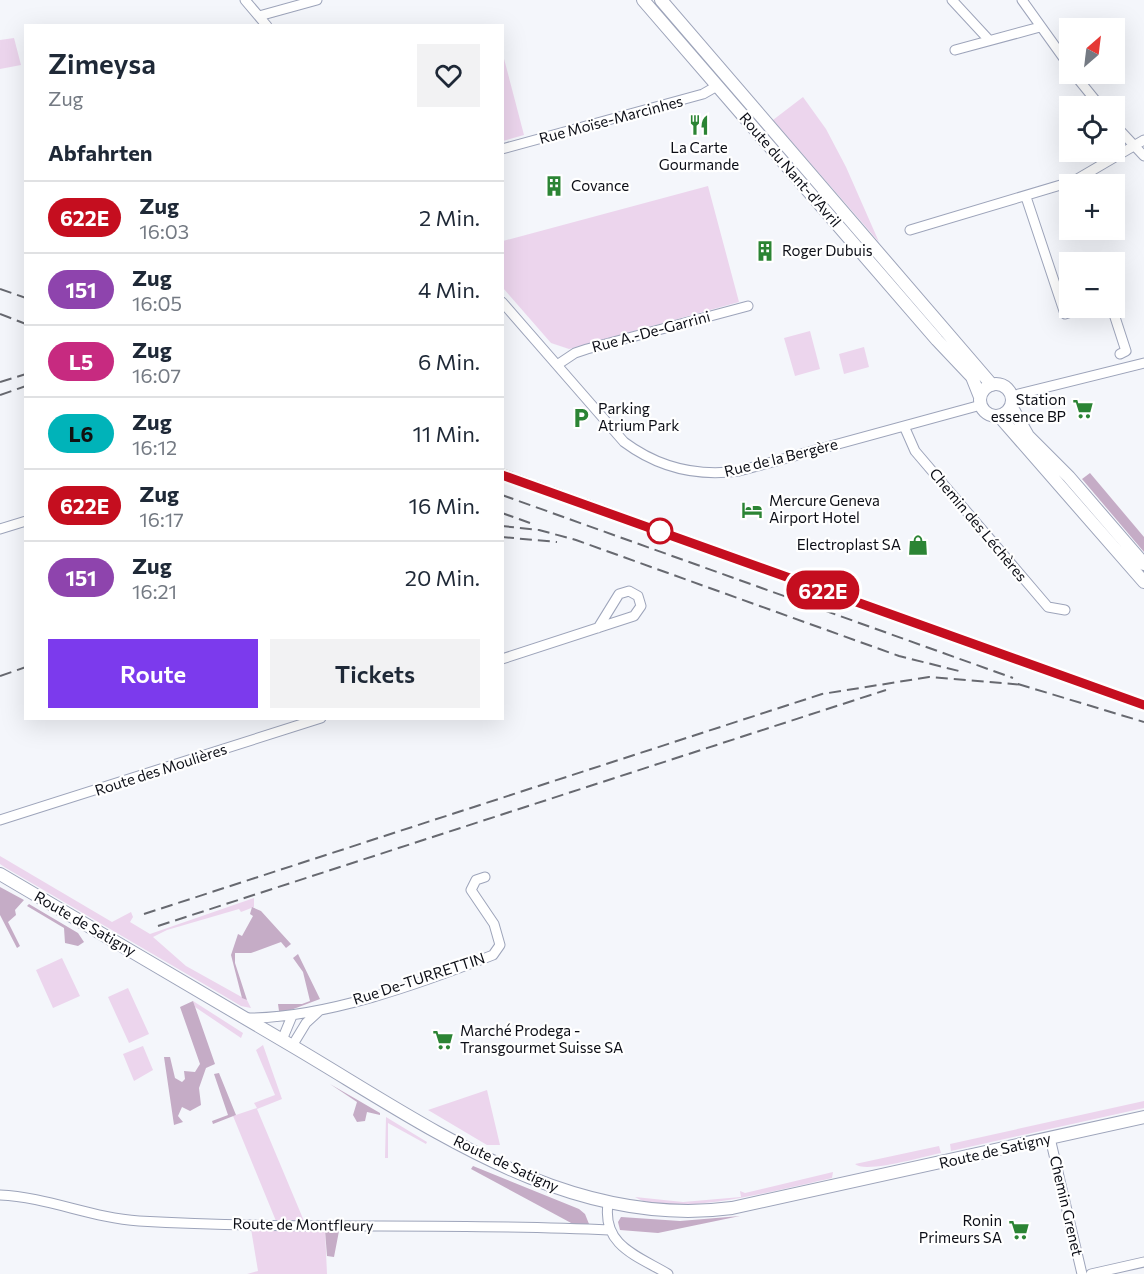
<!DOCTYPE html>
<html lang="de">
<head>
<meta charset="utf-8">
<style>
	body { margin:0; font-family:Commissioner,sans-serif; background:#f2f2f3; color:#1f2937; height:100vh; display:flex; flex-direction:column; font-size:22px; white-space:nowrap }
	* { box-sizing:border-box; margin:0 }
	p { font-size:20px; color:#747a83 }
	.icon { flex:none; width:33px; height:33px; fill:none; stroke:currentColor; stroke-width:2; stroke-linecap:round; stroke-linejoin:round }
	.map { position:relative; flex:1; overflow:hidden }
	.drawer { position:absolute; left:24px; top:24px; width:480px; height:696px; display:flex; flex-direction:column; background:#fff; border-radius:0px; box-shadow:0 6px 24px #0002 }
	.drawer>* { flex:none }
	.badge { padding:0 12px; border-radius:20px; font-size:21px; line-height:39px }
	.needle { width:39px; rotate:28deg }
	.controls { position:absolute; left:1059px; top:18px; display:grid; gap:12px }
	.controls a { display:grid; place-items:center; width:66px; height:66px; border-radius:0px; background:#fff; box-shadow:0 6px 24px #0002; font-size:30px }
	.map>.badge { position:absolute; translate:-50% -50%; box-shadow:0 0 0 3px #fff }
	h2 { padding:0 24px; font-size:22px; line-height:54px }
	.round { display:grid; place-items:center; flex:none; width:63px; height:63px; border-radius:0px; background:#f2f2f3 }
	.overview { display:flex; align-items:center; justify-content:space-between; height:102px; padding:0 24px }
	h1 { font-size:28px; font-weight:600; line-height:45px }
	.button { display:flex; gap:12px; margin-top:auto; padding:12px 24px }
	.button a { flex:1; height:69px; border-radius:0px; background:#7c3aed; color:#fff; font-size:24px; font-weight:600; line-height:69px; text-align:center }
	.button a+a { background:#f2f2f3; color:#1f2937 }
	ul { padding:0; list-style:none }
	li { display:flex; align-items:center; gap:18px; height:72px; padding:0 24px; border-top:2px solid #e0e1e3 }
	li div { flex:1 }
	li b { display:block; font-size:22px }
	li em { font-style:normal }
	li .badge { min-width:66px; font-weight:700; text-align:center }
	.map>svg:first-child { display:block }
	.green { fill:#ecd5ed }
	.forest { fill:#c5acc6 }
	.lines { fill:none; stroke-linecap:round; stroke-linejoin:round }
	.street-casing { stroke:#9da4ba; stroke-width:11 }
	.secondary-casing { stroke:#9da4ba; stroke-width:14 }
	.street { stroke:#fff; stroke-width:9 }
	.secondary { stroke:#fff; stroke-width:12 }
	.rail { stroke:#676970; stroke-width:2; stroke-dasharray:12 6; stroke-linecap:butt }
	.line-casing { stroke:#fff; stroke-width:14 }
	.line { stroke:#c50e1f; stroke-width:9 }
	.stop-dot { fill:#fff; stroke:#c50e1f; stroke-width:3 }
	.labels { text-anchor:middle; stroke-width:4.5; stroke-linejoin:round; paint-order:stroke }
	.street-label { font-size:15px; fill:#0c0e16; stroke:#fff }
	.poi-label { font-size:15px; fill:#0c0e16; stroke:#fff; text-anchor:start }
</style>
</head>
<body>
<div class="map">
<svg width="1144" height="1274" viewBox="0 0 1144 1274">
	<rect width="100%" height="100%" fill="#f4f6fb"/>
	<path class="green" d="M 14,38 L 21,65 L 0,69 L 0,40 Z
		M 502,51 L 524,135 L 503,141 L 502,141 Z
		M 803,97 L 826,129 L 846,167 L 879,242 L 773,120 Z
		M 708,186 L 739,302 L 569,349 L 551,343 L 503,288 L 503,241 Z
		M 810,331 L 820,369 L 795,376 L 784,338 Z
		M 864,347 L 869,367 L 844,374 L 839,354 Z
		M 0,856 L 112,922 L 131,912 L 133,917 L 130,922 L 150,934 L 254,898 L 254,907 L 241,912 L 239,909 L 167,930 L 153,937 L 186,966 L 247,1000 L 251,1008 L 241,1006 L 209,987 L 6,868 L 0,864 Z
		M 62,958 L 80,996 L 53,1008 L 36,970 Z
		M 128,988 L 149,1034 L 129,1043 L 108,997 Z
		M 193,1001 L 243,1033 L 241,1038 L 195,1007 Z
		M 263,1045 L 282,1099 L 257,1109 L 304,1221 L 276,1221 L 233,1116 L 257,1108 L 254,1103 L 275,1095 L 256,1050 Z
		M 143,1046 L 153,1070 L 134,1081 L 123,1054 Z
		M 487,1090 L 500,1145 L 487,1145 L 428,1110 Z
		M 1144,1101 L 1144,1108 L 951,1151 L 950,1144 Z
		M 386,1117 L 427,1142 L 426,1144 L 388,1123 L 388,1158 L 385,1158 Z
		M 939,1146 L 941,1153 C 925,1156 865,1174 855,1164 Z
		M 833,1172 L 832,1178 C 790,1187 671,1220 635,1197 L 683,1202 L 741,1197 L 740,1191 L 745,1193 Z
		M 251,1229 L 325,1230 L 327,1274 L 247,1274 L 258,1271 Z"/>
	<path class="forest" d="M 1090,473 L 1144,537 L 1144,552 L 1082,479 Z
		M 0,887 L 24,900 L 15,910 L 16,915 L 8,922 L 20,946 L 17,948 L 0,915 Z
		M 29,904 L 78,933 L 84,942 L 78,946 L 65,943 L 64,928 L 27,906 Z
		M 252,907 L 261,911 L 291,944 L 286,948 L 281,942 L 251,953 L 235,953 L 235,963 L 247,1000 L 242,998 L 231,955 L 238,934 L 242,936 L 253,916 L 250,914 Z
		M 298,954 L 320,999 L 288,1011 L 279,1011 L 278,1004 L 302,1004 L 310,1001 L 303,972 L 293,958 Z
		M 193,1001 L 215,1064 L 206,1068 L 199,1088 L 201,1105 L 190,1111 L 182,1107 L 178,1116 L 183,1122 L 174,1125 L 164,1057 L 170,1057 L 175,1078 L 182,1082 L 185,1079 L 184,1071 L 195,1072 L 200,1064 L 180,1007 Z
		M 219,1073 L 236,1115 L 213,1124 L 212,1121 L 228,1115 L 214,1074 Z
		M 330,1084 L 380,1113 L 380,1115 L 367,1112 L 365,1121 L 357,1122 L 353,1115 L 357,1102 Z
		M 473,1166 L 579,1209 L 585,1214 L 589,1224 L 573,1224 L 471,1169 Z
		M 740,1216 L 658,1233 L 620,1230 L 618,1222 L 621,1217 L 680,1221 Z
		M 325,1230 L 339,1231 L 334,1257 L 327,1256 Z"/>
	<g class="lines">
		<g class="street-casing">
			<path id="street" d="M 245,0 L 267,26
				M 952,0 L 989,40
				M 1022,0 L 1070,67
				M 259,16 L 317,0
				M 955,50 L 1040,27
				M 1074,74 L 1100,106
				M 1114,124 L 1144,156
				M 502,149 L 703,94 L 717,86
				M 1026,197 L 1065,314 L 1083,308
				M 910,230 L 1074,181 L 1144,140
				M 502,302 L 624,442 C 659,468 696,477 739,471 L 981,405
				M 1112,308 L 1126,351 L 1120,354
				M 557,365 L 575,353 L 587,349 L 748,306
				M 1011,396 L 1144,363
				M 904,426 L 915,451 L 1048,607 L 1065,610
				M 0,529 L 26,521
				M 502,659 L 634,616 L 641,606 L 638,596 L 629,591 L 619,594 L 598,628
				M 0,820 L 321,718
				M 246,1018 C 323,1019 422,983 493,955 L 500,945 L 494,924 L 471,890 L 476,880 L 485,877
				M 282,1040 L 292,1016
				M 292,1046 L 306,1023 L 319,1011
				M 1050,1138 L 1082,1274
				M 0,1195 C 47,1197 92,1218 139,1221 C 296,1230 453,1222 609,1230
				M 608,1204 C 602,1246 638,1256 668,1274
				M 1091,1274 L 1144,1262"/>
		</g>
		<g class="secondary-casing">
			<path id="secondary" d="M 643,0 L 937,340 L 972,377 L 980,397
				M 661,0 L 992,385
				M980 400a16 16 0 1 1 32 0a16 16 0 1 1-32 0Z
				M 1011,406 L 1028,436 L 1069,477 L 1144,564
				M 999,416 L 1144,582
				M 0,874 C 98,932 196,989 294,1047 C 428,1126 568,1230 732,1208 L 1144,1117"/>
		</g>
		<use href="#street" class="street"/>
		<use href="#secondary" class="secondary"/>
		<path class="rail" d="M 0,289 L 26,298
			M 0,314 L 26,324
			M 0,382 L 26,374
			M 0,395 L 26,386
			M 502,469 L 1144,700
			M 502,495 L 1013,678
			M 502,513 L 530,523
			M 502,526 L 539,530 L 576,540 L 899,656 L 959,671
			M 502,537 L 557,542
			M 0,676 L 26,667
			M 1018,684 L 1144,722
			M 144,914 L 822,694 L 929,677 L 1024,685
			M 158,926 L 886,690"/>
	</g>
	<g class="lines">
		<g class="line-casing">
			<path id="line" d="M 502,475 L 1144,705"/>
		</g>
		<use href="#line" class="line"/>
	</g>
	<defs>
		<g id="restaurant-bare" transform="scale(1.62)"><path d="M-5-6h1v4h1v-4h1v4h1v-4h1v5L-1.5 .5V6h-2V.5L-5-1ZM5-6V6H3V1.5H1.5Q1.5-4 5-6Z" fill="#2b8434" stroke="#fff" stroke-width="2.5" paint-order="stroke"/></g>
		<g id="building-bare" transform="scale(1.62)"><path d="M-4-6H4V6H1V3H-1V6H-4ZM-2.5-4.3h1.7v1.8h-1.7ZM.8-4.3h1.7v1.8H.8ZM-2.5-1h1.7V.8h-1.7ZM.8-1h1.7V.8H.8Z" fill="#2b8434" stroke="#fff" stroke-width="2.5" paint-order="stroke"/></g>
		<g id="supermarket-bare" transform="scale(1.62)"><path d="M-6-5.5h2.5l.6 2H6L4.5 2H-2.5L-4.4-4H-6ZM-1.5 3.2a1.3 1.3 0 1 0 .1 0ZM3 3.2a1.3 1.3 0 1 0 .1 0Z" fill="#2b8434" stroke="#fff" stroke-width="2.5" paint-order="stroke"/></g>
		<g id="parking-bare" transform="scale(1.62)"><path d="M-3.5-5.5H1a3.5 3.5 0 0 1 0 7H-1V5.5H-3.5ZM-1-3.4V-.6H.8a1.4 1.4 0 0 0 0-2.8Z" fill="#2b8434" stroke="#fff" stroke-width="2.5" paint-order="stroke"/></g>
		<g id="hotel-bare" transform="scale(1.62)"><path d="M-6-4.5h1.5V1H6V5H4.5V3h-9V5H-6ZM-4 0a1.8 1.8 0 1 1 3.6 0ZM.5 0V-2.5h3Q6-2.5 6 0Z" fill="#2b8434" stroke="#fff" stroke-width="2.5" paint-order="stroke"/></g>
		<g id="shop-bare" transform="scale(1.62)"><path d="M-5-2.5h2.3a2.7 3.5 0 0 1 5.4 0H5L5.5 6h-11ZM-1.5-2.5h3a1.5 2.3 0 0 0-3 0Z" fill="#2b8434" stroke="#fff" stroke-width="2.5" paint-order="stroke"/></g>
	</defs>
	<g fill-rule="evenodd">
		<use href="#restaurant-bare" x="699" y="125"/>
		<use href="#building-bare" x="554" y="186"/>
		<use href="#building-bare" x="765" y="251"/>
		<use href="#supermarket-bare" x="1083" y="409"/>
		<use href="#parking-bare" x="581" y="418"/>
		<use href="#hotel-bare" x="752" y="510"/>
		<use href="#shop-bare" x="918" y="545"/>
		<use href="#supermarket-bare" x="443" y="1040"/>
		<use href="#supermarket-bare" x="1019" y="1230"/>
	</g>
	<circle class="stop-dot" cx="660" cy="531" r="12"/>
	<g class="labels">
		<g class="street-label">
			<text transform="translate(611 120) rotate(-15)" y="5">Rue Moïse-Marcinhes</text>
			<text transform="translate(790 170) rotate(49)" y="5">Route du Nant-d'Avril</text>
			<text transform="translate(651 332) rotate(-15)" y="5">Rue A.-De-Garrini</text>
			<text transform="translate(781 458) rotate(-14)" y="5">Rue de la Bergère</text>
			<text transform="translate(978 525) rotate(50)" y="5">Chemin des Léchères</text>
			<text transform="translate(161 770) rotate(-18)" y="5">Route des Moulières</text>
			<text transform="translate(85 924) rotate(30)" y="5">Route de Satigny</text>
			<text transform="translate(419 979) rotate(-18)" y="5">Rue De-TURRETTIN</text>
			<text transform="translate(995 1151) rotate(-13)" y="5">Route de Satigny</text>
			<text transform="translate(506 1164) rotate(25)" y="5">Route de Satigny</text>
			<text transform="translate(1066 1206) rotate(77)" y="5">Chemin Grenet</text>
			<text transform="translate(303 1225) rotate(1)" y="5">Route de Montfleury</text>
		</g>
		<g class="poi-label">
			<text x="699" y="153" text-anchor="middle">La Carte<tspan x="699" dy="17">Gourmande</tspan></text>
			<text x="571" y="191">Covance</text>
			<text x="782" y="256">Roger Dubuis</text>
			<text x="1066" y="405" text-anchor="end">Station<tspan x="1066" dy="17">essence BP</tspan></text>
			<text x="598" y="414">Parking<tspan x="598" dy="17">Atrium Park</tspan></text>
			<text x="769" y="506">Mercure Geneva<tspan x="769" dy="17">Airport Hotel</tspan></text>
			<text x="901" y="550" text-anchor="end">Electroplast SA</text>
			<text x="460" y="1036">Marché Prodega -<tspan x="460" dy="17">Transgourmet Suisse SA</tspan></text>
			<text x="1002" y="1226" text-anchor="end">Ronin<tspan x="1002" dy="17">Primeurs SA</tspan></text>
		</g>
	</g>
</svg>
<div class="controls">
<a><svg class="needle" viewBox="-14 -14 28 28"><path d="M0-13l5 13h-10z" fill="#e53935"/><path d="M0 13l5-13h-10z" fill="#747a83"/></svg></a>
<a><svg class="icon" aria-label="locate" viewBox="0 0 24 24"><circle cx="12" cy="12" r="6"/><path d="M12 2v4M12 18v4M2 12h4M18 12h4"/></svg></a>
<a>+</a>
<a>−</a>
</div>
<b class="badge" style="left:823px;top:590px;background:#c50e1f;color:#fff">622E</b>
<section class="drawer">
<div class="overview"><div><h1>Zimeysa</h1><p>Zug</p></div><a class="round"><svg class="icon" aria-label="heart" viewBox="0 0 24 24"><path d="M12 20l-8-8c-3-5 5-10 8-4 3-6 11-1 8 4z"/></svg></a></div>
<h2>Abfahrten</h2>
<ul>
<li><span class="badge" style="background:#c50e1f;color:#fff">622E</span><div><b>Zug</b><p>16:03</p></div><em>2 Min.</em></li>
<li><span class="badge" style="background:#8e44ad;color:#fff">151</span><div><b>Zug</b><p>16:05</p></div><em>4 Min.</em></li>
<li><span class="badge" style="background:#c72a80;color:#fff">L5</span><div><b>Zug</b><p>16:07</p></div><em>6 Min.</em></li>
<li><span class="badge" style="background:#00b3b9;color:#111">L6</span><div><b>Zug</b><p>16:12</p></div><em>11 Min.</em></li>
<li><span class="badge" style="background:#c50e1f;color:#fff">622E</span><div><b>Zug</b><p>16:17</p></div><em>16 Min.</em></li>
<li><span class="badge" style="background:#8e44ad;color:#fff">151</span><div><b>Zug</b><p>16:21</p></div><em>20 Min.</em></li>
</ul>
<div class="button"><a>Route</a><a>Tickets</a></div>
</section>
</div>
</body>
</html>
